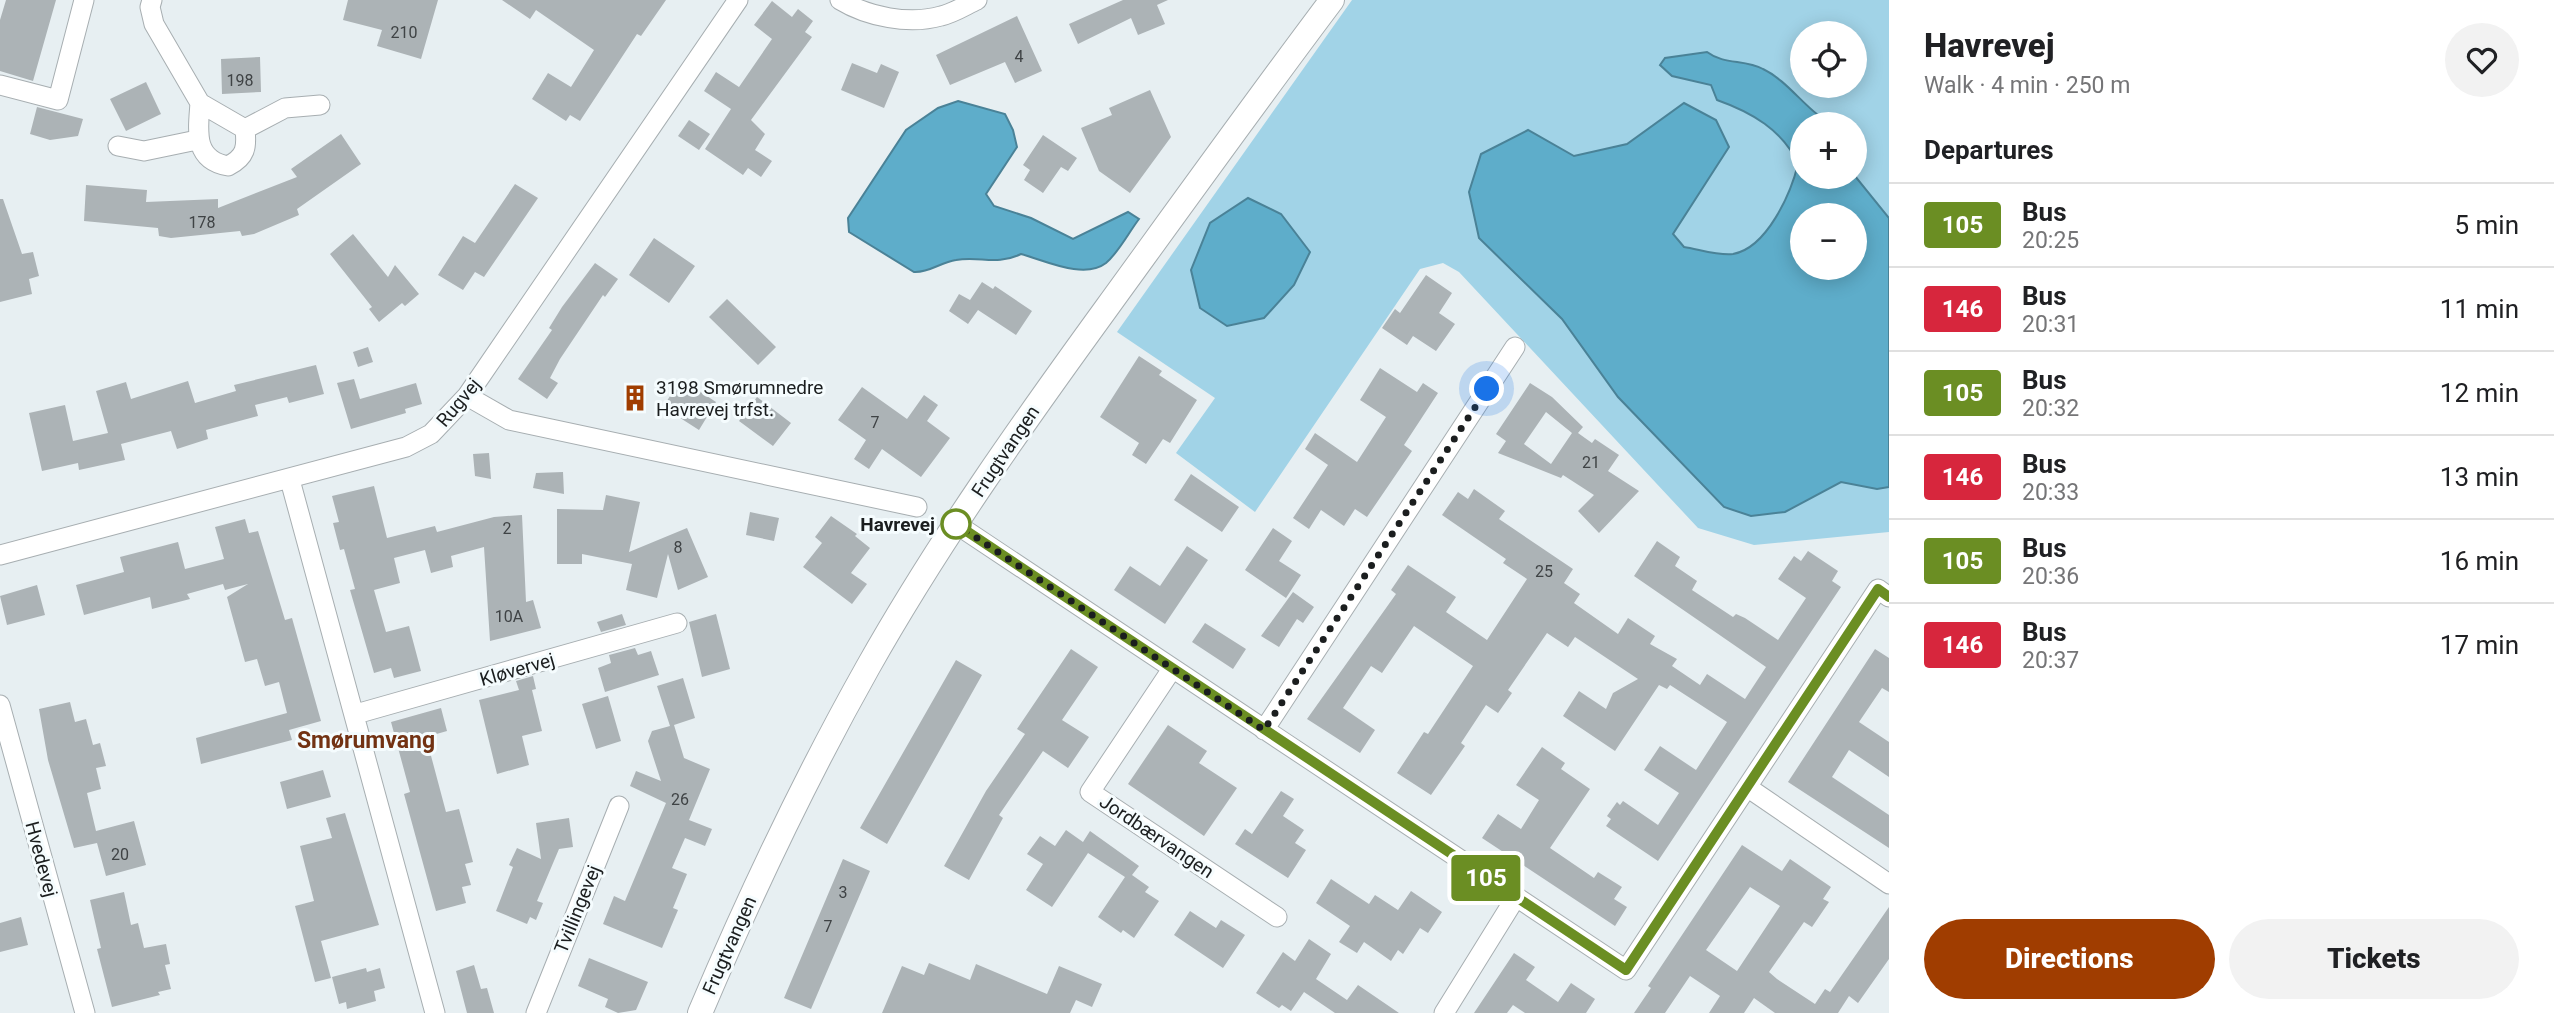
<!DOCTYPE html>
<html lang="en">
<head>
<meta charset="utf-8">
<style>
	body { margin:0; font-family:Roboto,sans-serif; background:#f2f2f2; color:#202124; height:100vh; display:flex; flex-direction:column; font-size:26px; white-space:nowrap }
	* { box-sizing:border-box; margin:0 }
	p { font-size:23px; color:#757577 }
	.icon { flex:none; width:38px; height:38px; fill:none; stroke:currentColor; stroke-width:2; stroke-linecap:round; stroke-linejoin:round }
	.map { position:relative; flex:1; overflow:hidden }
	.details { display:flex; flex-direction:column; background:#fff; width:665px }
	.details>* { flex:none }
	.badge { padding:0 14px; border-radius:5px; font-size:24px; line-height:46px }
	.fabs { position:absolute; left:1790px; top:21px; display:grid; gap:14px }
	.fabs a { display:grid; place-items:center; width:77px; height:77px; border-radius:50%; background:#fff; box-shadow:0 4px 18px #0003; font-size:35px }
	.you { position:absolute; width:35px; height:35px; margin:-18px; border:5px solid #fff; border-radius:50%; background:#1a73e8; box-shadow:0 0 0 10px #1a73e833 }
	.map>.badge { position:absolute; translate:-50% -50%; box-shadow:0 0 0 4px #fff }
	h2 { padding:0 35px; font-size:26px; line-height:63px }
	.round { display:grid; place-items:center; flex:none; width:74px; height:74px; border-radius:37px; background:#f2f2f2 }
	.head { display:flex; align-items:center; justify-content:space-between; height:119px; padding:0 35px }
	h1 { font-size:33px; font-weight:800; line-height:52px }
	.button { display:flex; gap:14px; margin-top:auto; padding:14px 35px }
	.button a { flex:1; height:80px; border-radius:42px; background:#a03d00; color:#fff; font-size:28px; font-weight:800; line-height:80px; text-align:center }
	.button a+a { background:#f2f2f2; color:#202124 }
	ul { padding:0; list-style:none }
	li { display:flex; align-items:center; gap:21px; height:84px; padding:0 35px; border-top:2px solid #e0e0e0 }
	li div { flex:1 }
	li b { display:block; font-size:26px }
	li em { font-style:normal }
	li .badge { min-width:77px; font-weight:700; text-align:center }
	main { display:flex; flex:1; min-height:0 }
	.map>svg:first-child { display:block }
	.green { fill:#a1d3e7; fill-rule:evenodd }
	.water { fill:#5eadca; stroke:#4a8297; stroke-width:2; fill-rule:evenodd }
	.building { fill:#acb3b6; fill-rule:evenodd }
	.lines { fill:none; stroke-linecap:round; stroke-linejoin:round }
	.minor-casing { stroke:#a7aeb1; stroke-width:21 }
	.tertiary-casing { stroke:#a7aeb1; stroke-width:26 }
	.minor { stroke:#fff; stroke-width:19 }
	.tertiary { stroke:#fff; stroke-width:24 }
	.line-casing { stroke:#fff; stroke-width:16 }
	.line { stroke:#6b8e23; stroke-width:10 }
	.walk { stroke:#1b1e1f; stroke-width:7; stroke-dasharray:0 12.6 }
	.stop-dot { fill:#fff; stroke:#6b8e23; stroke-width:3.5 }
	.labels { text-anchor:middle; stroke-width:6; stroke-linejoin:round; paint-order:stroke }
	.number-label { font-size:16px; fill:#3f4345 }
	.poi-label { font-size:19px; fill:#1b1e1f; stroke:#f5fcfe; text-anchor:start }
	.street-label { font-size:19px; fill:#1b1e1f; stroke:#f5fcfe }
	.stop-label { font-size:19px; font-weight:bold; fill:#1b1e1f; stroke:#f5fcfe; text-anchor:end }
	.quarter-label { font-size:23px; font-weight:bold; fill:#723213; stroke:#f5fcfe }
</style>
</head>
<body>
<main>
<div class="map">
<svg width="1889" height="1013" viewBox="0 0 1889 1013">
	<rect width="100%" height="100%" fill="#e7eff2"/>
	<path class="green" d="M 1352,0 L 1889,0 L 1889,532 L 1754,545 L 1698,528 L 1459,272 L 1443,263 L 1420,269 L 1255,512 L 1176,453 L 1215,398 L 1117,332 ZM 1802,33 L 1855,33 L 1855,86 L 1802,86 ZM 1802,124 L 1855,124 L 1855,177 L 1802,177 ZM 1802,215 L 1855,215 L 1855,268 L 1802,268 Z"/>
	<path class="water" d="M 1707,52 C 1724,65 1745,59 1763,69 C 1784,79 1800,101 1818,115 L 1823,124 L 1802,124 L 1802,177 L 1855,176 L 1889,218 L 1889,487 L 1877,489 L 1841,482 L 1785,512 L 1751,516 L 1724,507 L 1618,397 L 1562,319 L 1479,238 L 1469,192 L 1481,154 L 1528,130 L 1574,156 L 1627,144 L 1684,103 L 1716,120 L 1729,147 L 1673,234 L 1684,247 C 1698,249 1719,256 1733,254 C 1767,248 1791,193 1798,164 C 1783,130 1751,112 1717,100 L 1711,85 L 1672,76 L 1660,65 L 1665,58 ZM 1855,215 L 1855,268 L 1802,268 L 1802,215 Z
		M 958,101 L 1005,114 L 1013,130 L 1017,147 L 986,194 L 994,206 L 1031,218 L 1073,239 L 1128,212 L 1139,219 C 1129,232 1119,252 1106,263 C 1084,280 1044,260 1021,254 C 996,266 981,256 956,260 C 941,262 929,273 914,272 L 849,232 L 848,218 L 906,130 L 938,108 Z
		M 1248,198 L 1281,214 L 1310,252 L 1294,285 L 1264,318 L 1227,326 L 1200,308 L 1191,270 L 1210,223 Z"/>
	<path class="building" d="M 6,0 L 56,0 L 33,81 L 0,71 L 0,20 Z
		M 348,0 L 438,0 L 421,59 L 377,46 L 382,30 L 343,20 Z
		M 502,0 L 666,0 L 641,36 L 637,34 L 580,121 L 570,115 L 566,121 L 532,99 L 548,73 L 571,87 L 594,50 L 536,10 L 530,19 Z
		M 1123,0 L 1168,0 L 1157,5 L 1165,24 L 1138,35 L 1131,18 L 1078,44 L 1069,24 Z
		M 772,1 L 792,17 L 798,9 L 813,21 L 805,32 L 812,37 L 751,120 L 765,134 L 755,150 L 772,161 L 761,177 L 748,168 L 743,175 L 705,149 L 731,109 L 704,91 L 716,72 L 739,87 L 772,39 L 754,25 Z
		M 1017,16 L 1042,71 L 1015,83 L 1005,62 L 950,85 L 936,55 Z
		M 260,57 L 261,92 L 222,94 L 221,59 Z
		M 852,63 L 877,73 L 881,64 L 899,72 L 884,108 L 841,90 Z
		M 146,82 L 161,114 L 126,131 L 110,99 Z
		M 1150,90 L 1171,137 L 1130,193 L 1099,171 L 1081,128 L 1112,115 L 1109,108 Z
		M 37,107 L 83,119 L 78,136 L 50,140 L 30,134 Z
		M 689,120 L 710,134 L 699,150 L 678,136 Z
		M 341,134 L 361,164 L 297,209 L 299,215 L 254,234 L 242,236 L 240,231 L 171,238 L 159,236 L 158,228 L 84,221 L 86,185 L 147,190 L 146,202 L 218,199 L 218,208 L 297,177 L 291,169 Z
		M 1043,135 L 1077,158 L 1068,171 L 1061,167 L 1043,193 L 1024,180 L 1030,170 L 1023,165 Z
		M 515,184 L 538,198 L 484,277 L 475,272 L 463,290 L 438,275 L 463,236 L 475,243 Z
		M 0,199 L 3,199 L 22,254 L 33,252 L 39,276 L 29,279 L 32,294 L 0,302 Z
		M 353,234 L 388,277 L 395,265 L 419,294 L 405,306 L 402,303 L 379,322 L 369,309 L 372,307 L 330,254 Z
		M 654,238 L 695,266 L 669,303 L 629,275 Z
		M 595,263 L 618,279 L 605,297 L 603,295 L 560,359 L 550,378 L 558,383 L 547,399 L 518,379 L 552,330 L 549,328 L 562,307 Z
		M 1426,275 L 1452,293 L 1439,313 L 1455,324 L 1436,351 L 1413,336 L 1407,345 L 1382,328 L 1395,309 L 1400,313 Z
		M 982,282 L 993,289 L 995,286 L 1032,311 L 1016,335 L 978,310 L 968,324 L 949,311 L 959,294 L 970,300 Z
		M 727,299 L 776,347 L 758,365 L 709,317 Z
		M 368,347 L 373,362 L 358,367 L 353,352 Z
		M 1139,356 L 1162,371 L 1159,375 L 1197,400 L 1170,443 L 1163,439 L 1146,464 L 1132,455 L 1139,443 L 1100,417 Z
		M 316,365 L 324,394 L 289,403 L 287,397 L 255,405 L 258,416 L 206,430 L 208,439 L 177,449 L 171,431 L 121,444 L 125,460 L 79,470 L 78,463 L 42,471 L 29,413 L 65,405 L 73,441 L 108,433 L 96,391 L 126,382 L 131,399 L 188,381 L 195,403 L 236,391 L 234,385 Z
		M 1380,368 L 1417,392 L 1423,383 L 1438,393 L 1404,445 L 1412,451 L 1367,517 L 1355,509 L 1344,526 L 1321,510 L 1309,529 L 1293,518 L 1328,465 L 1305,449 L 1315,433 L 1357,462 L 1386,417 L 1360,400 Z
		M 354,379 L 360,399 L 416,383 L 422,404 L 405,409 L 406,413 L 351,429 L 337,383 Z
		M 681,379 L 716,402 L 699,430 L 663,407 Z
		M 1530,383 L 1552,397 L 1583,427 L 1578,433 L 1592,443 L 1595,439 L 1619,455 L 1608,471 L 1639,491 L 1599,533 L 1578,511 L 1594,495 L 1563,475 L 1561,478 L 1498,453 L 1506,441 L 1496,434 ZM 1546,412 L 1572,433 L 1551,464 L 1524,444 Z
		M 862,387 L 907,419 L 924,395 L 938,405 L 927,421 L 950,438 L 921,477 L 882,449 L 869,469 L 854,459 L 866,440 L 838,420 Z
		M 757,397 L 791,423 L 773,446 L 739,421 Z
		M 489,453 L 491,479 L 475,476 L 473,454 Z
		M 563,472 L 564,494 L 533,488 L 536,473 Z
		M 1191,474 L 1239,507 L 1222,532 L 1174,500 Z
		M 374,486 L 387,538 L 435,526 L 437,532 L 494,517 L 522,515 L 526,602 L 533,600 L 541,628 L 490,641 L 484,547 L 451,556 L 453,567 L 431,573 L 425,550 L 394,558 L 400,583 L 374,590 L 386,632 L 409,626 L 421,671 L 394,678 L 391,668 L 374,673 L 350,590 L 355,589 L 344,549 L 340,550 L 333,523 L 339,522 L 332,496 Z
		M 1474,489 L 1505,511 L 1499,519 L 1573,569 L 1564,583 L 1580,594 L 1574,603 L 1618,634 L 1628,618 L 1655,636 L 1650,644 L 1677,659 L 1672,666 L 1700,685 L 1707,674 L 1745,699 L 1766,667 L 1634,576 L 1657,541 L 1680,557 L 1675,566 L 1697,581 L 1692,590 L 1733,617 L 1736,614 L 1745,618 L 1778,640 L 1806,598 L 1778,579 L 1794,556 L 1801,561 L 1808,551 L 1838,571 L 1832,581 L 1841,587 L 1658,861 L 1606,826 L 1611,819 L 1607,816 L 1617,802 L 1620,805 L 1623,801 L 1658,825 L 1679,793 L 1644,770 L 1660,746 L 1696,770 L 1727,722 L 1670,685 L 1667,689 L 1659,685 L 1615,751 L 1563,716 L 1579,691 L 1606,709 L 1613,693 L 1638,679 L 1575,637 L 1568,647 L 1547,633 L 1508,690 L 1512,693 L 1498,713 L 1486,705 L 1461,743 L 1465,746 L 1431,795 L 1397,773 L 1424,732 L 1428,734 L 1473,666 L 1414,626 L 1382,673 L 1371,666 L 1343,708 L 1375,730 L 1360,753 L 1307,719 L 1396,594 L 1391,590 L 1408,565 L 1456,597 L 1446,612 L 1487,640 L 1527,579 L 1503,563 L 1506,559 L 1442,515 L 1458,492 L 1468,499 Z
		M 606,495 L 640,502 L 629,552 L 687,528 L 708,577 L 678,590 L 668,554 L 657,598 L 626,590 L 632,564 L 582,554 L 582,564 L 557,564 L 557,509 L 603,510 Z
		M 750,512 L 779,518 L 774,541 L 746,535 Z
		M 831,516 L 857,534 L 855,536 L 870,548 L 851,573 L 867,584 L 852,604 L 803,567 L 822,543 L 815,537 Z
		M 245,519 L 249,533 L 258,531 L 285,620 L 292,618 L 321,721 L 289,730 L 292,740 L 201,764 L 196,738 L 287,713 L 279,682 L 265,686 L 257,659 L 245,662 L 227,597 L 248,584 L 225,590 L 223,584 L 187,594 L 190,599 L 152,609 L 150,597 L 84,615 L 76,585 L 124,572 L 120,557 L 178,542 L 185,569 L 224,559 L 215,527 Z
		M 1273,528 L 1292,541 L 1279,561 L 1301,575 L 1286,598 L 1245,570 Z
		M 1187,546 L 1208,560 L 1165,624 L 1114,590 L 1130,566 L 1160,586 Z
		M 37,585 L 45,615 L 7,625 L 0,596 Z
		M 1293,592 L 1314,607 L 1303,623 L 1297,619 L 1279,647 L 1261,636 Z
		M 622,614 L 626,625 L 601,632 L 597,622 Z
		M 716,614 L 730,669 L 702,677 L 689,622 Z
		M 1205,623 L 1246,649 L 1233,669 L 1192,642 Z
		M 635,648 L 638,655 L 651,651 L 659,675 L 605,692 L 598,668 L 611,663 L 609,655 Z
		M 1071,649 L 1098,667 L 1062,720 L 1089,737 L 1068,768 L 1043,751 L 999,815 L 1003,818 L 969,880 L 944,866 L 986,791 L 1025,734 L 1017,729 Z
		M 1875,649 L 1889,658 L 1889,692 L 1882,688 L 1859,722 L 1889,742 L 1889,777 L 1849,750 L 1832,777 L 1889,815 L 1889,848 L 1788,782 Z
		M 956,660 L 982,675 L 887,844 L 860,828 Z
		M 533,676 L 536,689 L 532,690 L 542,731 L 522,736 L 529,765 L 497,774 L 479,700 L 519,690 L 516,681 Z
		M 683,678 L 695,718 L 674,725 L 684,758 L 710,769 L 689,820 L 712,829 L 705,846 L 685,838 L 672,868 L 687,874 L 673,908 L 678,910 L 662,948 L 603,924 L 614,896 L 625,901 L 666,803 L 630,786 L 636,771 L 661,781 L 648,741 L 652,731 L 670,726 L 657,686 Z
		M 608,696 L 621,741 L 596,749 L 582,704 Z
		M 70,702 L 75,722 L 86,719 L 93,745 L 100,743 L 106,766 L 96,768 L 101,789 L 87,793 L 96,831 L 134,821 L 146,865 L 106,876 L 97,843 L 74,848 L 48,760 L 39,709 Z
		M 441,708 L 447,731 L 426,737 L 446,812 L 459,809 L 473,862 L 465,864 L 471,885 L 462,887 L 466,903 L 436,911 L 404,794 L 410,792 L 391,722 Z
		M 1168,725 L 1207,751 L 1199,763 L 1237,788 L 1204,836 L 1128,784 Z
		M 1542,747 L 1565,763 L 1561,769 L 1590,789 L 1550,848 L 1594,878 L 1598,872 L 1622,887 L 1614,899 L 1627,907 L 1615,926 L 1482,838 L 1498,814 L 1521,829 L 1539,800 L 1516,785 Z
		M 323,770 L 331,797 L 287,809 L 280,782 Z
		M 1281,791 L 1294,799 L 1283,816 L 1304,830 L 1295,843 L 1306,850 L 1288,878 L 1235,844 L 1245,829 L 1252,834 Z
		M 345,813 L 379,925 L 321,941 L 331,978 L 315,982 L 295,906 L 314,901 L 300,846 L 332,838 L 326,818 Z
		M 569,818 L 573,847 L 559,849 L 537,901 L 543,903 L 536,920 L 530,917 L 527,924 L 496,911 L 513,867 L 509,865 L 517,848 L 541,859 L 536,823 Z
		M 1066,830 L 1083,842 L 1090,831 L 1139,866 L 1132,875 L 1149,887 L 1145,892 L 1159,901 L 1134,938 L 1123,930 L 1121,933 L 1098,917 L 1125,877 L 1088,853 L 1052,907 L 1026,890 L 1043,864 L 1027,854 L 1040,836 L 1055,846 Z
		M 1742,845 L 1782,871 L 1790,859 L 1831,887 L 1823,899 L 1829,902 L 1812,927 L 1804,922 L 1769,972 L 1777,979 L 1815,1004 L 1825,989 L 1830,992 L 1889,907 L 1889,959 L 1858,1003 L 1849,996 L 1838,1013 L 1775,1013 L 1754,998 L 1744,1013 L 1709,1013 L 1720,996 L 1690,976 L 1665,1013 L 1634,1013 L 1651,988 L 1648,986 ZM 1750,887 L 1780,906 L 1737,971 L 1706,950 Z
		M 843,859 L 870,871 L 811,1009 L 784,998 Z
		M 1331,879 L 1369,904 L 1375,895 L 1398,910 L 1411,891 L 1442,912 L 1428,933 L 1420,928 L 1403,954 L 1398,950 L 1391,961 L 1364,942 L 1357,953 L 1339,942 L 1350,926 L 1316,903 Z
		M 124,892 L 131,925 L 138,923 L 144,948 L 166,944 L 170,964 L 165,965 L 171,989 L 158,992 L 160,995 L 112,1007 L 97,949 L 101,948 L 90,900 Z
		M 1190,911 L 1216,928 L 1221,920 L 1245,935 L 1223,968 L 1174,935 Z
		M 21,917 L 28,945 L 0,952 L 0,923 Z
		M 1309,939 L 1331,954 L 1316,979 L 1347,1000 L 1358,985 L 1399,1013 L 1335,1013 L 1304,992 L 1291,1011 L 1282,1005 L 1279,1008 L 1256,993 L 1283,952 L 1295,961 Z
		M 1514,953 L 1535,967 L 1526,980 L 1558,1002 L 1571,983 L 1595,999 L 1586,1013 L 1525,1013 L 1513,1005 L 1507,1013 L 1474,1013 Z
		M 589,958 L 648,982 L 636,1010 L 618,1013 L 605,1007 L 608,999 L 578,986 Z
		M 929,963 L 970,980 L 976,964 L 1047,994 L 1059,966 L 1102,984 L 1092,1007 L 1076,1000 L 1070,1013 L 882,1013 L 902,966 L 924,975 Z
		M 474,965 L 481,989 L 487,988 L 494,1013 L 467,1013 L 456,971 Z
		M 366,968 L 367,972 L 380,968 L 385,988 L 374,991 L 376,1001 L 347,1009 L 346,1002 L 339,1004 L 332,977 Z"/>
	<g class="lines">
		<g class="minor-casing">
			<path id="minor" d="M 152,0 L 150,7 L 154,24 L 200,103 L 245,129 C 247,147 246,157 228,166 C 193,160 198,130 200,103
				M 840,0 C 868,17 909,25 941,16 C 954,13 966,5 977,0
				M 0,85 L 58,100 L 84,0
				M 245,129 L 285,108 L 320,105
				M 118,146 L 144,151 L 197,140
				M 467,396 L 509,420 L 917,507
				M 290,480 L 435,1013
				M 956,524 L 1626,970 L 1878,589 L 1889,597
				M 0,555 L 406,447 L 431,434 L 467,396 L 738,0
				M 1172,669 L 1090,792 L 1277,917
				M 0,705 L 85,1013
				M 356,714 L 677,623
				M 1264,730 L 1515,347
				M 1747,787 L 1889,884
				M 536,1013 L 619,806
				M 1444,1013 L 1516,897"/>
		</g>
		<g class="tertiary-casing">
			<path id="tertiary" d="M 700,1013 C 750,895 805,779 868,667 C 939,541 1023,423 1108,306 C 1182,204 1256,101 1332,0"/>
		</g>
		<use href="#minor" class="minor"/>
		<use href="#tertiary" class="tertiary"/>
	</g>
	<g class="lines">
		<g class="line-casing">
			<path id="line" d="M 956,524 L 1626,970 L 1878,589 L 1889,597"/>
		</g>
		<use href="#line" class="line"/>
		<path class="walk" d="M 956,524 L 1264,730 L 1487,389"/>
	</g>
	<defs>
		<g id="building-bare" transform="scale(2.1)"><path d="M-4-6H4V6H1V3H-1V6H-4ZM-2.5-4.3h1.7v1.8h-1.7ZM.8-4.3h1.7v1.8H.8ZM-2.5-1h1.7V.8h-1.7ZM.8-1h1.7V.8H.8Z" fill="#a03d00" stroke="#f5fcfe" stroke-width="2.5" paint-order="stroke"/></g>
	</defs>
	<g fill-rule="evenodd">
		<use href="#building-bare" x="635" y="398"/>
	</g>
	<circle class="stop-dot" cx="956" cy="524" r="14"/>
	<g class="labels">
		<g class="number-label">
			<text x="404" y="38">210</text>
			<text x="1019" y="62">4</text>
			<text x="240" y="86">198</text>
			<text x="202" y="228">178</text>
			<text x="875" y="428">7</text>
			<text x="1591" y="468">21</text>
			<text x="507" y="534">2</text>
			<text x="678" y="553">8</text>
			<text x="1544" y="577">25</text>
			<text x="509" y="622">10A</text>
			<text x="680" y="805">26</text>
			<text x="120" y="860">20</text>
			<text x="843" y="898">3</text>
			<text x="828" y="932">7</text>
		</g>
		<g class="poi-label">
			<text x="656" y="394">3198 Smørumnedre<tspan x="656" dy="22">Havrevej trfst.</tspan></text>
		</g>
		<g class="street-label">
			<text transform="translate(458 402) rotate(-50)" y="7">Rugvej</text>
			<text transform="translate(1005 451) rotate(-56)" y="7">Frugtvangen</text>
			<text transform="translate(517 669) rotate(-16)" y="7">Kløvervej</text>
			<text transform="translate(1157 836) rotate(34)" y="7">Jordbærvangen</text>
			<text transform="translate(42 859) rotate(75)" y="7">Hvedevej</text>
			<text transform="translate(577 909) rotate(-68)" y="7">Tvillingevej</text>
			<text transform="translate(729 945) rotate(-66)" y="7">Frugtvangen</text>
		</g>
		<g class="stop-label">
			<text x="935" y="531">Havrevej</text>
		</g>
		<g class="quarter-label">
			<text x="366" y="748">Smørumvang</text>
		</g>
	</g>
</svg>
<div class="fabs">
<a><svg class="icon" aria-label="locate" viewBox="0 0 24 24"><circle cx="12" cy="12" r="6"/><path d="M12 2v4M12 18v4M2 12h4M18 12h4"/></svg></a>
<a>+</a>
<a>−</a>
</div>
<div class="you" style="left:1487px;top:389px"></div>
<b class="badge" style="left:1486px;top:878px;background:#6b8e23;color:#fff">105</b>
</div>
<section class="details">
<div class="head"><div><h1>Havrevej</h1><p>Walk · 4 min · 250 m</p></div><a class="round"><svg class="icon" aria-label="heart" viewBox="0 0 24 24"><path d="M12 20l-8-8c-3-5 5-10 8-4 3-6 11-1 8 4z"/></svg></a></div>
<h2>Departures</h2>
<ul>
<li><span class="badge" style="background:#6b8e23;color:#fff">105</span><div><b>Bus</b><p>20:25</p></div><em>5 min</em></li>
<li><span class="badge" style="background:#d7263d;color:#fff">146</span><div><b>Bus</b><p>20:31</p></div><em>11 min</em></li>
<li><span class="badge" style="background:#6b8e23;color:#fff">105</span><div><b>Bus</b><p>20:32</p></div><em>12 min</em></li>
<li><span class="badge" style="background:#d7263d;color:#fff">146</span><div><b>Bus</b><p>20:33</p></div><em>13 min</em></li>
<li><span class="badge" style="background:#6b8e23;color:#fff">105</span><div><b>Bus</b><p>20:36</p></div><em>16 min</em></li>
<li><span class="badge" style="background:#d7263d;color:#fff">146</span><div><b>Bus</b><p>20:37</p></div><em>17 min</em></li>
</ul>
<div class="button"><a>Directions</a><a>Tickets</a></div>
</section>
</main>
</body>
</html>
